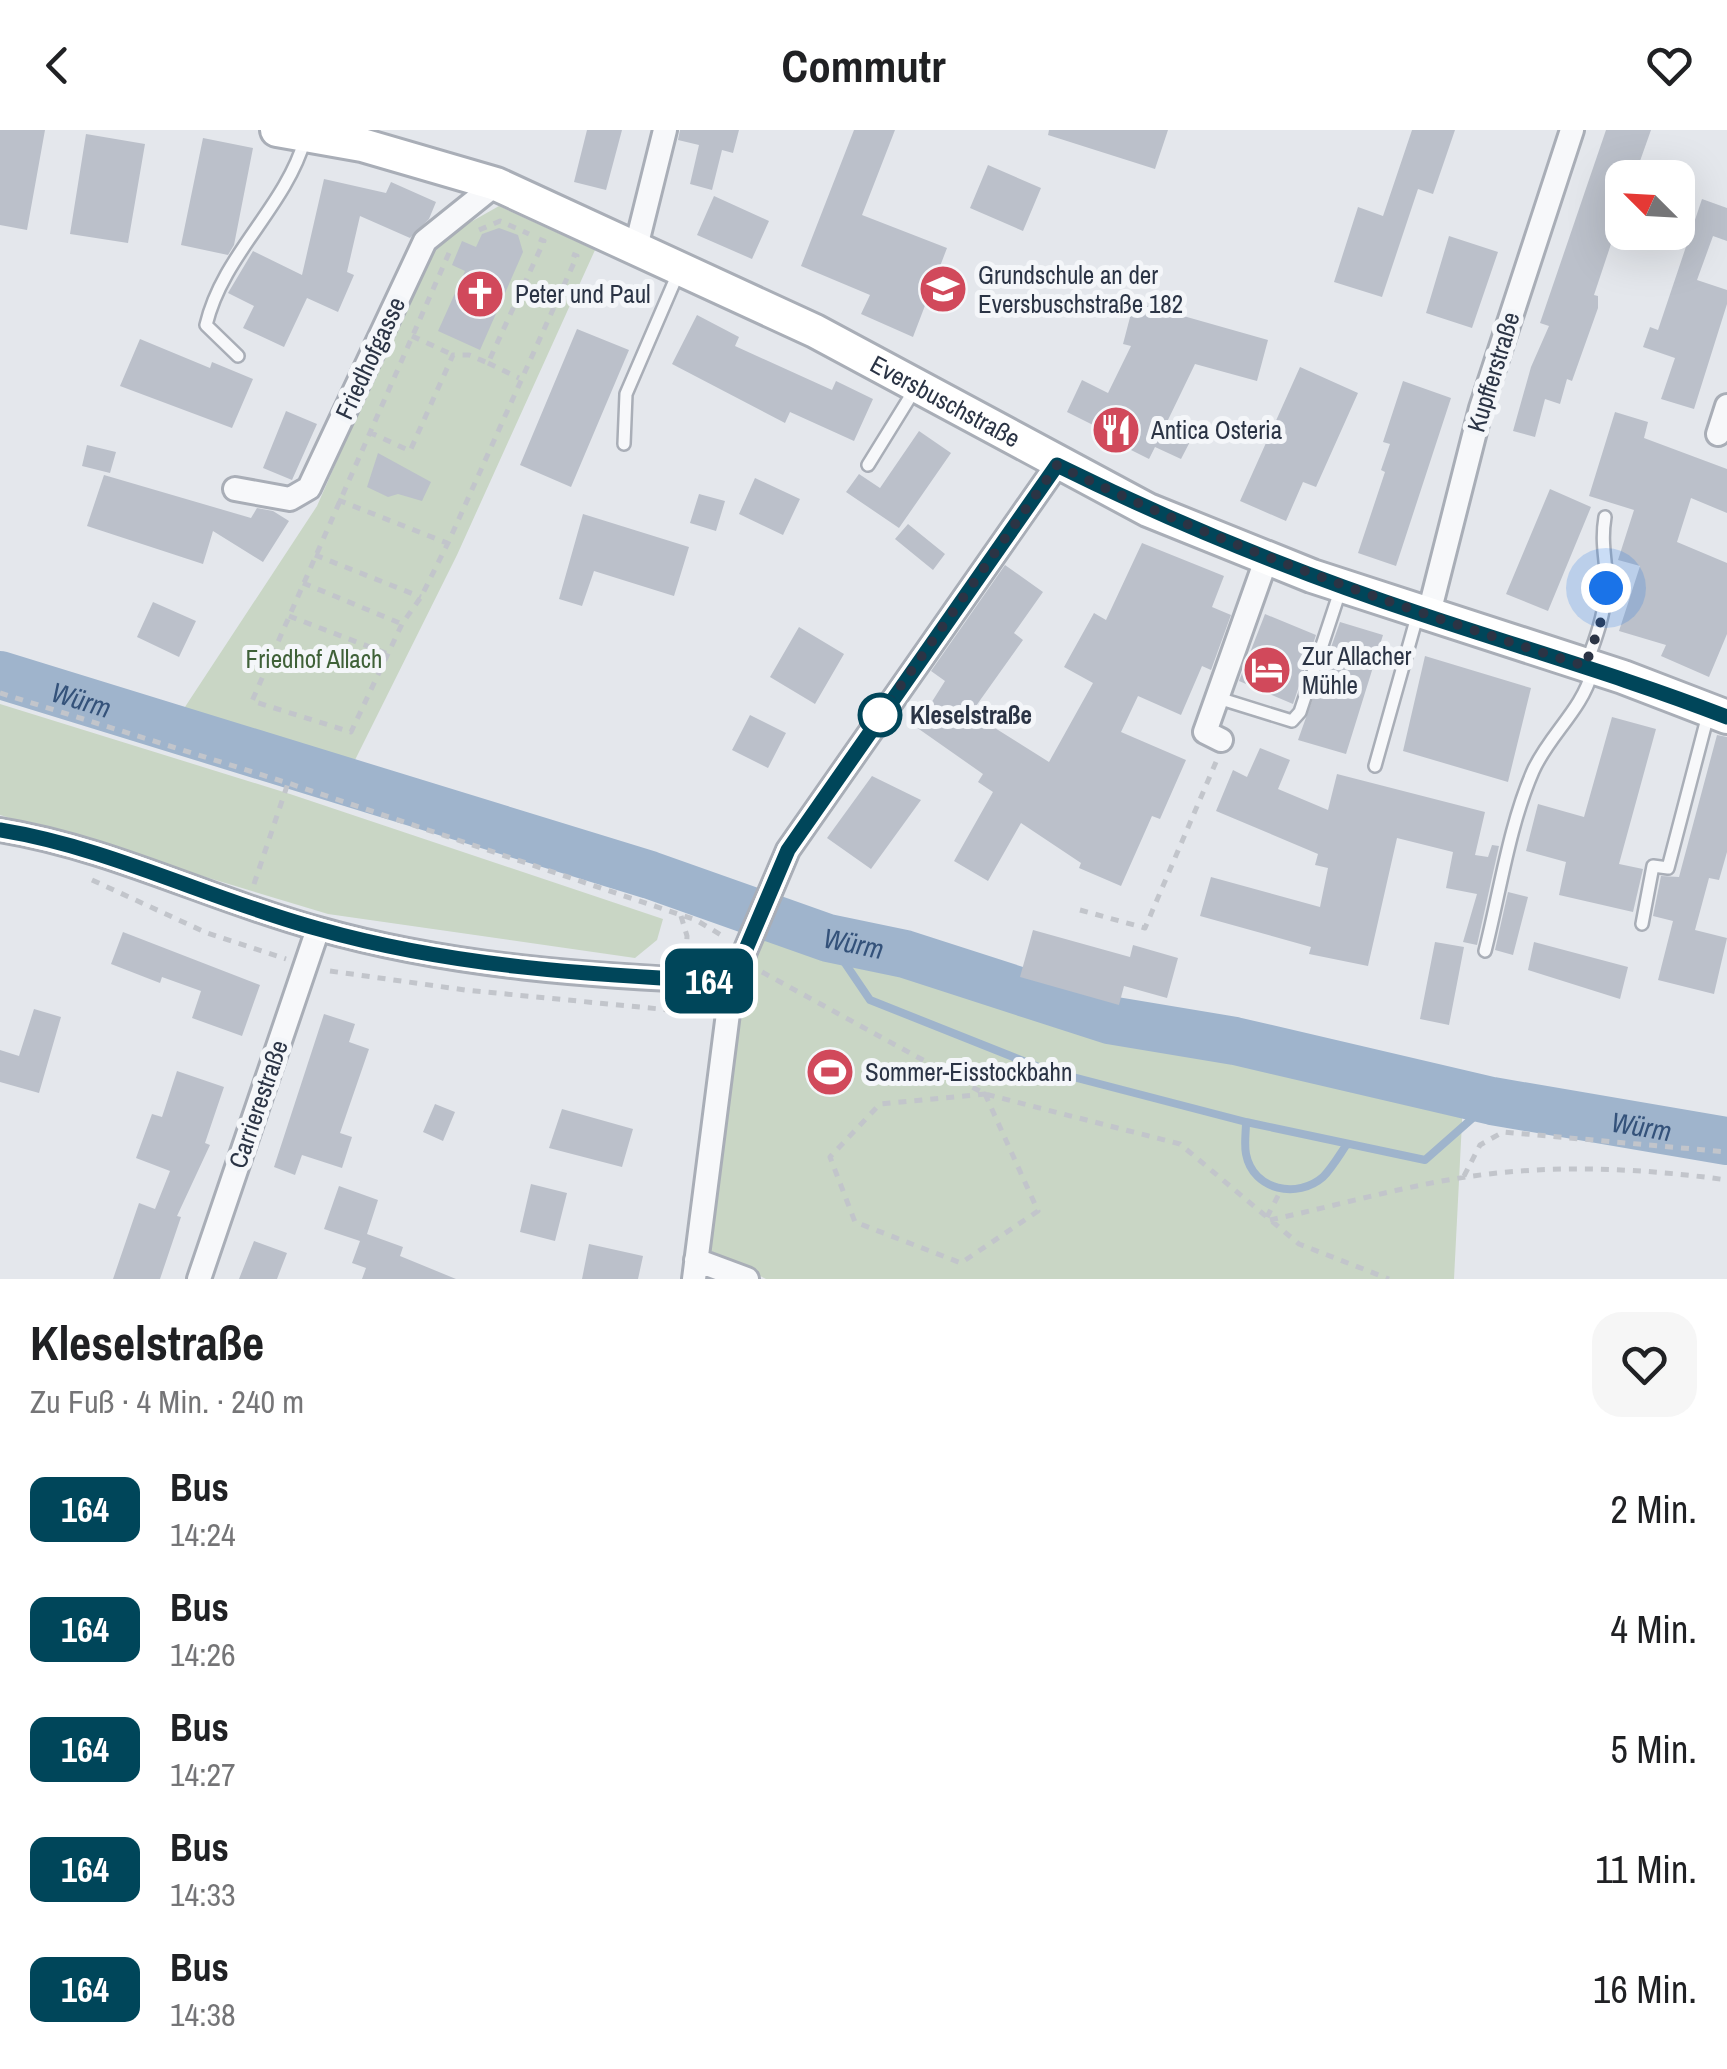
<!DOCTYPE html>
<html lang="de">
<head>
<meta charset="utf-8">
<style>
	body { margin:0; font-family:"Archivo Narrow",sans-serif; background:#f6f6f6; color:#202124; height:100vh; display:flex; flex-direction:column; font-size:38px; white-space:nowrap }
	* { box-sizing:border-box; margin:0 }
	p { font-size:32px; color:#757577 }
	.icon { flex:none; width:55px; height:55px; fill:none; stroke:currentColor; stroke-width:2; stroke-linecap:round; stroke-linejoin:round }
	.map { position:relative; height:1149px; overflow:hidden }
	.side { display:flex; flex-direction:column; background:#fff; flex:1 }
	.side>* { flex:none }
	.badge { padding:0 20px; border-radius:15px; font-size:35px; line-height:65px }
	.needle { width:65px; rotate:294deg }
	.tools { position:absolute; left:1605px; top:30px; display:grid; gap:20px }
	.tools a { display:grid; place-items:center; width:90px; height:90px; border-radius:20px; background:#fff; box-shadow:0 10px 40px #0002; font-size:50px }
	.you { position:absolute; width:50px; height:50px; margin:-25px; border:8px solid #fff; border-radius:50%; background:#1a73e8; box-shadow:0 0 0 15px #1a73e833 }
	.map>.badge { position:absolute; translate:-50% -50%; box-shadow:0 0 0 5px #fff }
	.round { display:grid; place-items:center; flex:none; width:105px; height:105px; border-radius:30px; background:#f6f6f6 }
	.headline { display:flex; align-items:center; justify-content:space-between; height:170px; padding:0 30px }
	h1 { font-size:48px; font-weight:700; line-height:75px }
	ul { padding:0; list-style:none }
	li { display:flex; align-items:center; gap:30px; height:120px; padding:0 30px }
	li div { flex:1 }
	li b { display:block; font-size:38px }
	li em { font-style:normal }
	li .badge { min-width:110px; font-weight:700; text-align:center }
	header { display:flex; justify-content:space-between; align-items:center; height:130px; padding:0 30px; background:#fff; font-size:45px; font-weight:700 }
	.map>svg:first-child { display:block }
	.green { fill:#c9d6c5 }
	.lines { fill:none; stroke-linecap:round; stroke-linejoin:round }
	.stream { stroke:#9fb4cc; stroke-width:8 }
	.river { stroke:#9fb4cc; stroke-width:48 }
	.building { fill:#bbc0ca }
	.lane-casing { stroke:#a9aeb7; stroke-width:16 }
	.street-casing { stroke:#a9aeb7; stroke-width:28 }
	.secondary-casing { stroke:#a9aeb7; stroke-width:38 }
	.path { stroke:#c2c5cb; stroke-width:5; stroke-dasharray:8 8; stroke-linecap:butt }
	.lane { stroke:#f7f8fa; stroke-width:11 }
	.street { stroke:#f7f8fa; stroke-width:22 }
	.secondary { stroke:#fff; stroke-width:32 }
	.line-casing { stroke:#fff; stroke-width:22 }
	.line { stroke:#00465a; stroke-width:15 }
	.walk { stroke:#2b3445; stroke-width:10; stroke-dasharray:0 18 }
	.stop-dot { fill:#fff; stroke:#00465a; stroke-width:5 }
	.labels { text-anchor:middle; stroke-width:10; stroke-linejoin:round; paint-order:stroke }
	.poi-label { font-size:25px; fill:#2b3445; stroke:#f4f6f9; text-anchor:start }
	.street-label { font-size:25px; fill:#2b3445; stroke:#f4f6f9 }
	.park-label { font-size:25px; fill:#3f6138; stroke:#f4f6f9 }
	.stop-label { font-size:25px; font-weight:bold; fill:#2b3445; stroke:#f4f6f9; text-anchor:start }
	.water-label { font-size:28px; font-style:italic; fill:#34527a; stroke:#f4f6f9 }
</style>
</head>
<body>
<header><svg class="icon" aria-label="back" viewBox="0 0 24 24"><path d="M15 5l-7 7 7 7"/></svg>Commutr<svg class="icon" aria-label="heart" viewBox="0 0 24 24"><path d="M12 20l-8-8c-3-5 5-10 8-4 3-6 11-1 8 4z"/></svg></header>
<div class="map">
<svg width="1727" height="1149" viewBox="0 0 1727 1149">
	<rect width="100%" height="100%" fill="#e4e7ec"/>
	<path class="green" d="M 499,76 L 595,120 L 457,425 L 354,632 L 183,580 L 317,376 L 432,114 Z
		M 0,574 L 290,664 L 663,789 L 657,810 L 635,828 L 328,784 L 0,685 Z
		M 772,789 L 1041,878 L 1463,972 L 1454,1149 L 766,1149 L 703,1117 L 746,837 Z"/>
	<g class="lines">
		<path class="stream" d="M 828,808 L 870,870 L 1046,940 L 1246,992 L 1425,1030 L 1492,971
			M 1246,992 C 1246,1002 1244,1014 1246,1024 C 1253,1061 1298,1069 1323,1047 C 1332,1038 1340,1024 1347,1014"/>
		<path class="river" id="s1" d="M 0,545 L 650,745 L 828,808 L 905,824 L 1109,890 L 1235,911 L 1492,971 L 1727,1011"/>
	</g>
	<path class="building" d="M 0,0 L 45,0 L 27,100 L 0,95 Z
		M 587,0 L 622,0 L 606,60 L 574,52 Z
		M 680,0 L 739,0 L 733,23 L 722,20 L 712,60 L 690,54 L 699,15 L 678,10 Z
		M 854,0 L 895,0 L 862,85 L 947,118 L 913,207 L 861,184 L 870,165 L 801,136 Z
		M 1049,0 L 1168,0 L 1155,39 L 1048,5 Z
		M 1412,0 L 1455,0 L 1433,64 L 1418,59 L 1382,167 L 1334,152 L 1358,77 L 1383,86 Z
		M 1606,0 L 1651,0 L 1634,48 L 1622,48 L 1622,81 L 1594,165 L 1598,166 L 1598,178 L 1572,251 L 1567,249 L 1560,274 L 1545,269 L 1535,307 L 1513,301 L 1531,237 L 1549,196 L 1540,193 Z
		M 86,4 L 145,14 L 128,113 L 70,104 Z
		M 203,8 L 253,18 L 234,115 L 228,125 L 181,115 Z
		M 988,35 L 1041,58 L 1023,101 L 970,78 Z
		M 324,49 L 386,63 L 391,52 L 436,72 L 429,89 L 410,108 L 360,86 L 347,142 L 354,145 L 338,182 L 307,168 L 284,217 L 243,198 L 254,176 L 228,163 L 253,121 L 302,145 Z
		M 714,66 L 769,91 L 752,129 L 697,105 Z
		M 1702,69 L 1727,78 L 1727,111 L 1713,106 L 1697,150 L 1727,160 L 1727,174 L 1694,279 L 1661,269 L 1675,228 L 1643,217 L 1650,197 L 1658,200 Z
		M 499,98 L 518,105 L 523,122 L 480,220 L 438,201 L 465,141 L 452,135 L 462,111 L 476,117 L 482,104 Z
		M 1449,106 L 1498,122 L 1472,198 L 1426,183 Z
		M 1134,172 L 1268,210 L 1257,251 L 1195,234 L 1167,292 L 1194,304 L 1181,329 L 1155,317 L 1149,329 L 1101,305 L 1103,300 L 1067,282 L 1082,250 L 1108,263 L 1131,216 L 1123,214 Z
		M 697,185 L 739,207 L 735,216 L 832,260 L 836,251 L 873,269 L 854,311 L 790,282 L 785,293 L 672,234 Z
		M 577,199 L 629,220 L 571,357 L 520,335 Z
		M 140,209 L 210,238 L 212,232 L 253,249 L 232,298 L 120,256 Z
		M 1300,237 L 1358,263 L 1316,357 L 1303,352 L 1286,391 L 1240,371 Z
		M 1403,251 L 1451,268 L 1396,436 L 1358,423 L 1385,342 L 1381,340 L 1390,314 L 1383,312 Z
		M 286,281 L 317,294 L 292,350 L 263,338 Z
		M 1615,282 L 1648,292 L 1644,308 L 1727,339 L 1727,383 L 1691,368 L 1677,412 L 1727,433 L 1727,504 L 1709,547 L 1661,526 L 1666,515 L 1619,501 L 1640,436 L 1618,430 L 1634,380 L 1589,366 Z
		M 919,301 L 951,323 L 899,398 L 846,362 L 859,344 L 880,358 Z
		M 87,315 L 116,322 L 110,343 L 82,336 Z
		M 378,323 L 431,352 L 422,371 L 398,364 L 388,367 L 367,357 Z
		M 104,345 L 251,388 L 257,378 L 273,381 L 289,391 L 263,432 L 213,401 L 203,434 L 87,396 Z
		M 755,348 L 800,369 L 783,405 L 739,384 Z
		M 1550,359 L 1591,377 L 1548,481 L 1506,464 Z
		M 699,364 L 725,371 L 716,401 L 690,393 Z
		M 583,384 L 689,417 L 674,466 L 594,441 L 582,476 L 559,469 Z
		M 908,394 L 945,424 L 933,440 L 895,409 Z
		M 1142,413 L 1224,446 L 1212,477 L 1231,485 L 1211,540 L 1202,536 L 1181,585 L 1138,566 L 1121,602 L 1186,630 L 1160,689 L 1152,686 L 1121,756 L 1079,738 L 1081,733 L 1021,693 L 988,751 L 954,731 L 993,662 L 978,652 L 983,644 L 916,597 L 945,551 L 931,541 L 1005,435 L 1043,462 L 1014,503 L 1023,510 L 971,583 L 1049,632 L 1093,553 L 1064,537 L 1094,483 L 1106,490 Z
		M 153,472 L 196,491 L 179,527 L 137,507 Z
		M 1265,484 L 1316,505 L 1293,574 L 1239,551 Z
		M 1340,492 L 1383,505 L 1346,624 L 1298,610 Z
		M 799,497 L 844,524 L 815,574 L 770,547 Z
		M 1425,526 L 1531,558 L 1508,652 L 1403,621 Z
		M 750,585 L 786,603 L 768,638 L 732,620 Z
		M 1612,587 L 1656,599 L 1619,734 L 1643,739 L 1633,782 L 1559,765 L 1566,732 L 1526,721 L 1538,674 L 1584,687 Z
		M 1717,605 L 1727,607 L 1727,722 L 1719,750 L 1709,748 L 1695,800 L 1727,808 L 1714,864 L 1658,850 L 1673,791 L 1653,786 L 1661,746 L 1679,747 Z
		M 1260,618 L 1290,630 L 1278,659 L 1328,680 L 1337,644 L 1485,682 L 1475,725 L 1488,727 L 1492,715 L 1499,716 L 1477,815 L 1463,812 L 1477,764 L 1446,758 L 1453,722 L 1397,708 L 1368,836 L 1309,824 L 1311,817 L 1200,786 L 1211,747 L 1320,777 L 1328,738 L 1315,735 L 1318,724 L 1216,681 L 1233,640 L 1247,647 Z
		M 872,646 L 921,670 L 871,739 L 827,708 Z
		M 1508,762 L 1528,767 L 1513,825 L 1495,820 Z
		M 1033,800 L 1130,827 L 1133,815 L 1178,828 L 1167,868 L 1124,856 L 1119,875 L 1020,847 Z
		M 123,802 L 260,855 L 242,906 L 192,888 L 201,861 L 162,847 L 160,853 L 111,834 Z
		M 1435,812 L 1464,817 L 1449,895 L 1420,889 Z
		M 1534,812 L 1628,837 L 1620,869 L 1528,840 Z
		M 34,879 L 61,887 L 39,963 L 0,952 L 0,920 L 19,926 Z
		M 324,884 L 355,894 L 349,912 L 369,919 L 340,1003 L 352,1007 L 342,1038 L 302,1025 L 295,1045 L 274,1037 Z
		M 177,941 L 224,957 L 205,1013 L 210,1015 L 177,1086 L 181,1087 L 160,1149 L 113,1149 L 139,1073 L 155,1079 L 170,1041 L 136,1028 L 152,984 L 162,987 Z
		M 435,974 L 455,982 L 443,1011 L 423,1002 Z
		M 562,979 L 633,999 L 622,1037 L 549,1018 Z
		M 531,1054 L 567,1063 L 555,1111 L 520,1102 Z
		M 339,1056 L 378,1070 L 367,1104 L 403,1117 L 400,1126 L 456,1149 L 362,1149 L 366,1138 L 352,1133 L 360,1111 L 324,1099 Z
		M 254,1111 L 287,1123 L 277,1149 L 239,1149 Z
		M 589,1114 L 643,1126 L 638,1149 L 582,1149 Z"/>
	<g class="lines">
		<g class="lane-casing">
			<path id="lane" d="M 238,226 L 206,195 C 223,124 285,78 305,9
				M 624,314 L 626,264 L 679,141
				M 868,335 L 915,259
				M 1587,532 C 1596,508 1604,486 1606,460 C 1608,434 1600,417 1605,387
				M 1218,568 L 1292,591 L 1300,582 L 1340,461
				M 1375,636 L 1418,483
				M 1642,794 L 1653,736 L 1668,738 L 1709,581
				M 1485,821 C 1500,762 1509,696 1533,641 C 1549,605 1582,580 1592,542"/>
		</g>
		<g class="street-casing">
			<path id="street" d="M 636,117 L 665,0
				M 1718,304 L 1727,276
				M 235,359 L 290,369 L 309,358 L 425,111 L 496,54
				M 1428,487 L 1481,278 L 1572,0
				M 1221,610 L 1205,602 L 1266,430
				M 0,700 C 111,718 211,770 319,799 C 453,837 593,846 732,852
				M 696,1130 L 747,1149
				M 199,1149 L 318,799
				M 694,1149 L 732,852 L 788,720 L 1057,335"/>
		</g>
		<g class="secondary-casing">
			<g id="secondary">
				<path id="s2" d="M 277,0 L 362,15 L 496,54 L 815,201 L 1148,380 L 1312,446 L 1623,547 L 1727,587"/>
			</g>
		</g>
		<path class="path" d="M 479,100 L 500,91 L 529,104
			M 449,123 L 252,571 L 351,602 L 402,494 L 421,467 L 448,413 L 577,126 L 572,124
			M 412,206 L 453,225
			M 488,233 L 519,248
			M 369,302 L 410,321 L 453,225 L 469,225 L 488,233 L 544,111 L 539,109
			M 338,370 L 447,413
			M 315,425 L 421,467
			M 303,453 L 402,494
			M 289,486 L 388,524
			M 0,563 L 288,653 L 696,790 L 726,808
			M 92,750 L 207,803 L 286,829
			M 254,754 L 288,653
			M 1080,780 L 1145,798 L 1216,632
			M 681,786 L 687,806 L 686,829
			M 330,841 L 465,860 L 680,881 L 682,870
			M 762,842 L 985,964 L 1180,1014 L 1299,1114 L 1389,1149
			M 985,964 L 1038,1081 L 961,1133 L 855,1092 L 830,1027 L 880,974 Z
			M 1464,1046 L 1480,1015 L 1503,1002 L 1727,1022
			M 1267,1087 L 1280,1062
			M 1270,1090 C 1335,1076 1400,1057 1466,1047 C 1551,1034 1641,1038 1727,1050"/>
		<use href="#lane" class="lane"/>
		<use href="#street" class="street"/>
		<use href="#secondary" class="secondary"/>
	</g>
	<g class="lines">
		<g class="line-casing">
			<path id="line" d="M 0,700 C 111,718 211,770 319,799 C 453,837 593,845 732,852 L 788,720 L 1057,335 C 1176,394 1298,443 1424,485 C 1525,519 1627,548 1727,587"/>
		</g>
		<use href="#line" class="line"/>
		<path class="walk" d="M 880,585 L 1057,335 C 1228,419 1404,479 1585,536 L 1600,495 L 1606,458"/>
	</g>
	<defs>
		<g id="school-disc" transform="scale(2.5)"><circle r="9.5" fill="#d1495b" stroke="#f4f6f9"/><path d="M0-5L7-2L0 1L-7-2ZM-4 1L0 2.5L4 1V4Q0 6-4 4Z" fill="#fff"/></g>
		<g id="church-disc" transform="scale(2.5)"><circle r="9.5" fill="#d1495b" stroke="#f4f6f9"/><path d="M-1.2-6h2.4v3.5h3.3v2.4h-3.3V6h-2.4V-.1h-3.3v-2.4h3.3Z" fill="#fff"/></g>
		<g id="restaurant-disc" transform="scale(2.5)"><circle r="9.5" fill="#d1495b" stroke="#f4f6f9"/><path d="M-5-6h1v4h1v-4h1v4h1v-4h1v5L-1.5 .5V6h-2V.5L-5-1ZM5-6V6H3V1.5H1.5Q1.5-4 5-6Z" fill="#fff"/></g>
		<g id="hotel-disc" transform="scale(2.5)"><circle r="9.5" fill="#d1495b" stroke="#f4f6f9"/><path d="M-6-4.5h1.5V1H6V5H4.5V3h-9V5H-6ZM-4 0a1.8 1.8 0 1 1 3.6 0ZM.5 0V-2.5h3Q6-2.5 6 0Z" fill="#fff"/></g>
		<g id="stadium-disc" transform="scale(2.5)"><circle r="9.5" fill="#d1495b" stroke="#f4f6f9"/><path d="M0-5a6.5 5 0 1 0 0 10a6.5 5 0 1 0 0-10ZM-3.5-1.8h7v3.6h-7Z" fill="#fff"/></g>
	</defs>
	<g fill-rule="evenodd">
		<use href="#school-disc" x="943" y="159"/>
		<use href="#church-disc" x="480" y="164"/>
		<use href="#restaurant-disc" x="1116" y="300"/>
		<use href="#hotel-disc" x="1267" y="540"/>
		<use href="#stadium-disc" x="830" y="942"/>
	</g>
	<circle class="stop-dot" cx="880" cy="585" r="20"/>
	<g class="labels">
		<g class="poi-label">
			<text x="978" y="154">Grundschule an der<tspan x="978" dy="29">Eversbuschstraße 182</tspan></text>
			<text x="515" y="173">Peter und Paul</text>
			<text x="1151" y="309">Antica Osteria</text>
			<text x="1302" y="535">Zur Allacher<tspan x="1302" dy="29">Mühle</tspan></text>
			<text x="865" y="951">Sommer-Eisstockbahn</text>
		</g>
		<g class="street-label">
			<text transform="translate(370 228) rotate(-65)" y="9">Friedhofgasse</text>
			<text transform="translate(1493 242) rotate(-73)" y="9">Kupfferstraße</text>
			<text dy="9" stroke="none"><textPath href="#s2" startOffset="725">Eversbuschstraße</textPath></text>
			<text transform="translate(258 974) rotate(-71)" y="9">Carrierestraße</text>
		</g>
		<g class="park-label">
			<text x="314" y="538">Friedhof Allach</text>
		</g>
		<g class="stop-label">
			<text x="910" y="594">Kleselstraße</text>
		</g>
		<g class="water-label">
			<text dy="10" stroke="none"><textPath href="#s1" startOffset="85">Würm</textPath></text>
			<text dy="10" stroke="none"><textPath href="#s1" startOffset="895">Würm</textPath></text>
			<text dy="10" stroke="none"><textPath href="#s1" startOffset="1705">Würm</textPath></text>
		</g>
	</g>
</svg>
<div class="tools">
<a><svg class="needle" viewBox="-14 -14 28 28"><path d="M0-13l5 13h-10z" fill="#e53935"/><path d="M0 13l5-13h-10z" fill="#757577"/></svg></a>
</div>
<div class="you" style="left:1606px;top:458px"></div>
<b class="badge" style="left:709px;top:851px;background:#00465a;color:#fff">164</b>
</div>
<section class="side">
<div class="headline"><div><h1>Kleselstraße</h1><p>Zu Fuß · 4 Min. · 240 m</p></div><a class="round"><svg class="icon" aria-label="heart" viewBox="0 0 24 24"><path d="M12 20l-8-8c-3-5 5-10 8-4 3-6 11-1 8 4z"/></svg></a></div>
<ul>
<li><span class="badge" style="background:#00465a;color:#fff">164</span><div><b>Bus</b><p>14:24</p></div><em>2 Min.</em></li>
<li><span class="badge" style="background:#00465a;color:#fff">164</span><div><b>Bus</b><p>14:26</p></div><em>4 Min.</em></li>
<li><span class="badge" style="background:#00465a;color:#fff">164</span><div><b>Bus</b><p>14:27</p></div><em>5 Min.</em></li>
<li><span class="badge" style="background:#00465a;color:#fff">164</span><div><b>Bus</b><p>14:33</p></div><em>11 Min.</em></li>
<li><span class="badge" style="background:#00465a;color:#fff">164</span><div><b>Bus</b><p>14:38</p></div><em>16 Min.</em></li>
</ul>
</section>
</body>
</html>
